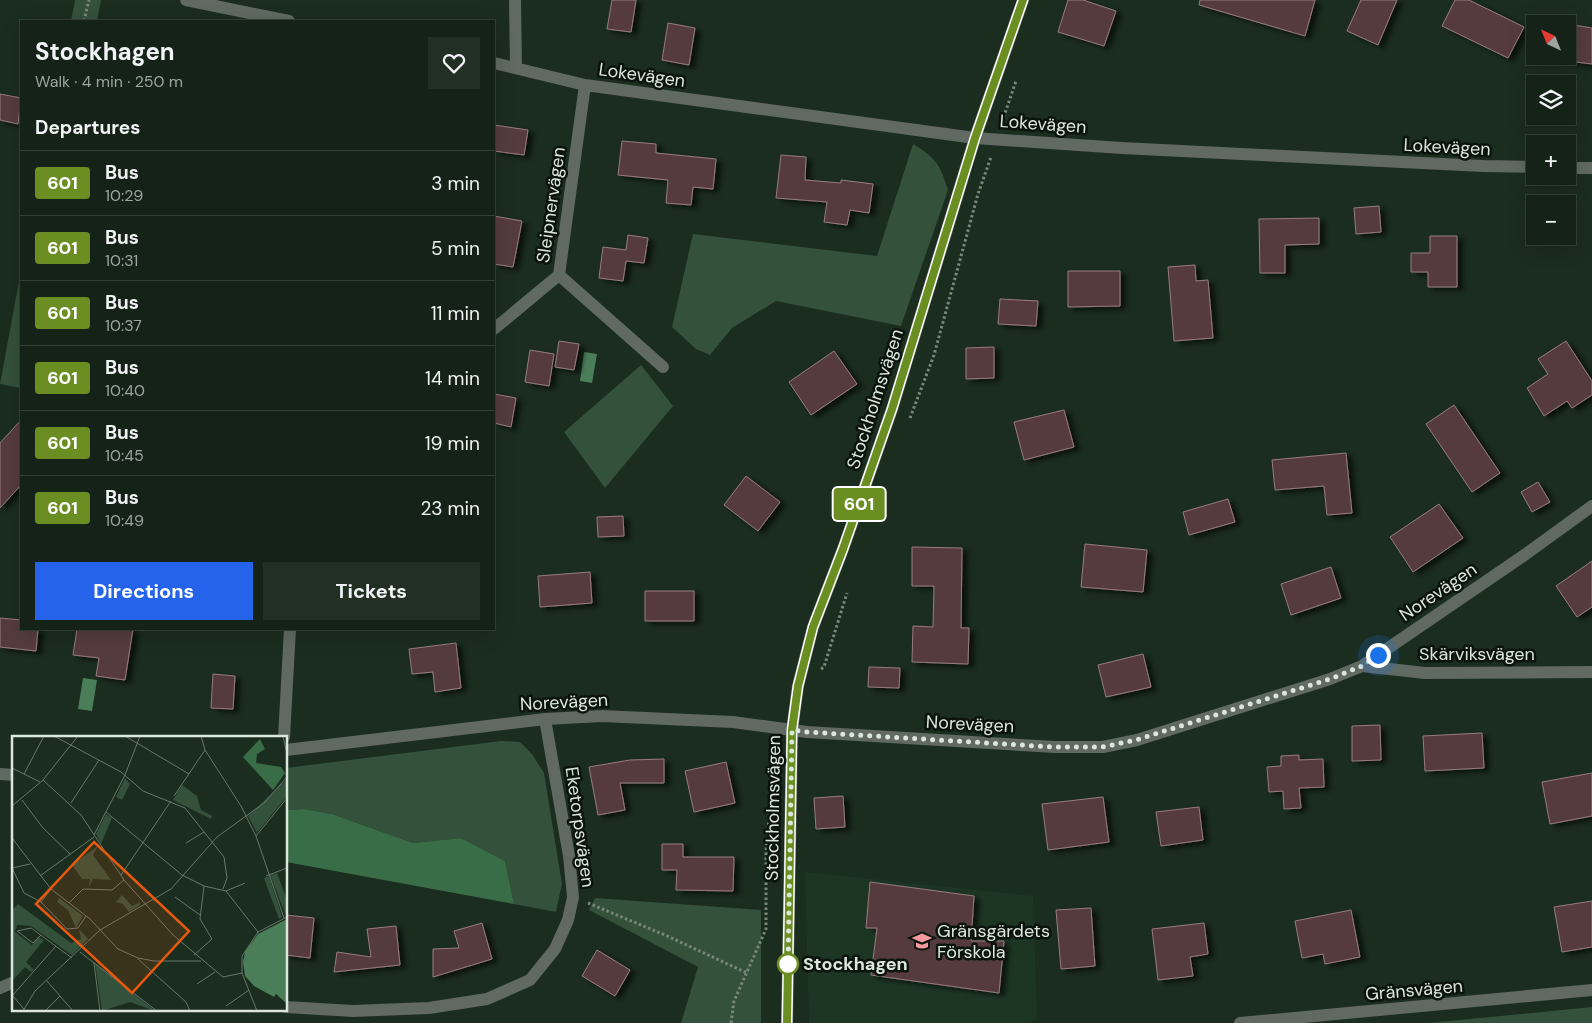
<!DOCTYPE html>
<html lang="en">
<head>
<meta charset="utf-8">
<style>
	body { margin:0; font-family:"DM Sans",sans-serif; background:#212f24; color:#f1f3f6; height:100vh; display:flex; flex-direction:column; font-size:19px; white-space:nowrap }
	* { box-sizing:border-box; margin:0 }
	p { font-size:16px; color:#9da4a1 }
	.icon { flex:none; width:28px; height:28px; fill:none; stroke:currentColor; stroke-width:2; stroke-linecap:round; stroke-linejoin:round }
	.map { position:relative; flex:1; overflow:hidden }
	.side { position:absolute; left:20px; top:20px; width:475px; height:610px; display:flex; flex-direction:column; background:#142217; border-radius:0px; box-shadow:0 5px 20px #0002,0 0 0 1px #333f36 }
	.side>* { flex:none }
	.badge { padding:0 10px; border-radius:4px; font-size:18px; line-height:32px }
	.needle { width:32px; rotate:317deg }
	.tools { position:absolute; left:1526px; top:15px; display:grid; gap:10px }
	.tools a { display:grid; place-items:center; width:50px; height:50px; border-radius:0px; background:#142217; box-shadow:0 5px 20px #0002,0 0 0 1px #333f36; font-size:25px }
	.you { position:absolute; width:25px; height:25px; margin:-12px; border:4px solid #fff; border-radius:50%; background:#1a73e8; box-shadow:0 0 0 8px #1a73e833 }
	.map>.badge { position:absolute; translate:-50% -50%; box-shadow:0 0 0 2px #fff }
	h2 { padding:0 15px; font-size:19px; line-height:45px }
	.round { display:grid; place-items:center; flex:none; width:52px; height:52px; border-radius:0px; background:#212f24 }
	.head { display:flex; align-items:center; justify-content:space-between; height:85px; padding:0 15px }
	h1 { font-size:24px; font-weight:700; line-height:38px }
	.cta { display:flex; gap:10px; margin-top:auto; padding:10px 15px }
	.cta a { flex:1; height:58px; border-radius:0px; background:#2563eb; color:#fff; font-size:20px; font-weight:700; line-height:58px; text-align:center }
	.cta a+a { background:#212f24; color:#f1f3f6 }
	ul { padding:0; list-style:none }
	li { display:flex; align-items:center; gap:15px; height:65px; padding:0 15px; border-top:1px solid #333f36 }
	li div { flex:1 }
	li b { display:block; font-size:19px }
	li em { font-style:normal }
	li .badge { min-width:55px; font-weight:700; text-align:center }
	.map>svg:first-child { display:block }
	.built { fill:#1d3624 }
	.green { fill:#34513b }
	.forest { fill:#396d47 }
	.water { fill:#4a7e58 }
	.building { fill:#543b3c; stroke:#987c7d; filter:url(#shadow) }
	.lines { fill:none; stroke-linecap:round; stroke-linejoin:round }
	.path { stroke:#79887c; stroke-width:3; stroke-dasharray:2.5 2.5; stroke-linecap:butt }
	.minor { stroke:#606962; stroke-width:12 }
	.tertiary { stroke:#606962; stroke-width:12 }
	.line-casing { stroke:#fff; stroke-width:11 }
	.line { stroke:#6b8e23; stroke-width:8 }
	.walk { stroke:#dbe6dd; stroke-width:5; stroke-dasharray:0 9 }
	.stop-dot { fill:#fff; stroke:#6b8e23; stroke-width:2.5 }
	.labels { text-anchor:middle; stroke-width:5; stroke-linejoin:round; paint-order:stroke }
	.street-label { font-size:18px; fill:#dbe6dd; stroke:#0b130d }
	.poi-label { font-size:18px; fill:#dbe6dd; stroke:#0b130d; text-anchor:start }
	.stop-label { font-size:18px; font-weight:bold; fill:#dbe6dd; stroke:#0b130d; text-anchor:start }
	.inset-road { fill:none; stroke:#68776b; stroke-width:1 }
	.view { fill:#e8590c; fill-opacity:0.15; stroke:#e8590c; stroke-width:2.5 }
	.inset-edge { fill:none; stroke:#dbe6dd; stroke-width:2.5 }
</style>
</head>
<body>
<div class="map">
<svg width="1592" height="1023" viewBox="0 0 1592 1023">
	<defs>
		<filter id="shadow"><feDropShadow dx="5.5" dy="3" stdDeviation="2.5" flood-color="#0009"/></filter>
	</defs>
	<rect width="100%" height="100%" fill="#1b2d1f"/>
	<path class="built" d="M 805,872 L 1033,896 L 1037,1019 L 1025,1023 L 809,1023 Z"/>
	<path class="green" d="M 75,0 L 101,0 L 97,21 L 71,21 Z
		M 913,144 C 936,158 940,164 948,190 L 901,326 L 776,301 L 732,328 L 710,355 L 696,349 L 672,327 L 693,234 L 877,256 Z
		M 21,271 L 21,388 L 0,384 Z
		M 641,365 L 673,406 L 605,488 L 564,432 Z
		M 501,741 L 520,742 L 532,754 L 544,773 L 562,884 L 556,912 L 514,904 L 505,861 L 461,838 L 413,843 L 332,814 L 304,809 L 286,810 L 286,768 Z
		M 595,898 L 761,910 L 761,1023 L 681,1023 L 698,967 L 589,910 Z
		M 1592,1007 L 1592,1023 L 1429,1023 Z"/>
	<path class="forest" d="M 304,809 L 332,814 L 413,843 L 461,838 L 505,861 L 514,904 L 286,862 L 286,810 Z"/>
	<path class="water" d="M 584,352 L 597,354 L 592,383 L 580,381 Z
		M 83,678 L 97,680 L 92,711 L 78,709 Z"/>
	<path class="building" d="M 612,0 L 636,0 L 631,32 L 607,29 Z
		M 1068,0 L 1083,0 L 1116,11 L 1104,46 L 1058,32 Z
		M 1200,0 L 1315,0 L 1305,36 L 1199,5 Z
		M 1361,0 L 1397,0 L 1378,45 L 1347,31 Z
		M 1455,0 L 1469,0 L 1524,27 L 1508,58 L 1442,26 Z
		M 668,23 L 695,28 L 689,65 L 662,60 Z
		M 1568,24 L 1592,28 L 1592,64 L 1568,61 Z
		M 0,94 L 21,98 L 18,124 L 0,120 Z
		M 494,125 L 528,130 L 524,155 L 494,151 Z
		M 622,141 L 656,144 L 656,153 L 716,159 L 713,189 L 693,187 L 691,205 L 666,203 L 668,180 L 618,175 Z
		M 781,155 L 806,157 L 805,180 L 841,183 L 841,180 L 873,184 L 869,213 L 850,210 L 847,225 L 824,222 L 827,202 L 776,198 Z
		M 1379,206 L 1381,232 L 1356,234 L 1354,208 Z
		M 494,216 L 522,221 L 513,267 L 494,264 Z
		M 1319,218 L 1319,244 L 1285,245 L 1285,273 L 1260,273 L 1259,219 Z
		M 628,235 L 648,238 L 644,263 L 626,261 L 623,281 L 599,278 L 603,247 L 626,250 Z
		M 1430,236 L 1457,236 L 1457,287 L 1428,287 L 1428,272 L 1411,272 L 1411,253 L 1430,253 Z
		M 1195,265 L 1196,281 L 1208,280 L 1213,338 L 1174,341 L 1168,267 Z
		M 1068,271 L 1120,271 L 1120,306 L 1068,307 Z
		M 1000,299 L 1038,301 L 1036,326 L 998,324 Z
		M 559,341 L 579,344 L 574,370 L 555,367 Z
		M 1566,341 L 1592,381 L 1592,395 L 1572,408 L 1567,401 L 1544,416 L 1527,388 L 1548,374 L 1538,359 Z
		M 994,347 L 994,378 L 966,379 L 966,348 Z
		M 530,350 L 554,354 L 549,386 L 525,382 Z
		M 834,351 L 857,384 L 811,415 L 789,382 Z
		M 494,394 L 516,398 L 511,427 L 494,423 Z
		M 1454,405 L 1500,473 L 1472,492 L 1426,424 Z
		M 1064,410 L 1074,447 L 1024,460 L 1014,422 Z
		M 21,420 L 21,485 L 0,508 L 0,443 Z
		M 1346,453 L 1352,513 L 1327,515 L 1324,486 L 1275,490 L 1272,460 Z
		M 746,476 L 780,502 L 758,531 L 724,505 Z
		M 1538,482 L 1550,502 L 1532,512 L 1521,492 Z
		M 1228,499 L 1235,522 L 1189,535 L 1183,512 Z
		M 1439,504 L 1463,538 L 1413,572 L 1390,537 Z
		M 623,516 L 624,536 L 598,537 L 597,517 Z
		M 1085,544 L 1147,550 L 1143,592 L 1081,587 Z
		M 912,547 L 962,548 L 961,628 L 969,628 L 968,664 L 912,662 L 913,626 L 933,627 L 934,586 L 912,586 Z
		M 1592,561 L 1592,607 L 1577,617 L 1556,586 Z
		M 1331,567 L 1341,598 L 1291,615 L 1281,584 Z
		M 590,572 L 592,603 L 540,607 L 538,576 Z
		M 645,591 L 694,591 L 694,621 L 645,621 Z
		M 0,618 L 21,620 L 21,629 L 38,629 L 36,651 L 0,647 Z
		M 77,629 L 133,629 L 125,680 L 96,676 L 99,658 L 73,655 Z
		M 456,643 L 461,688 L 435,692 L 433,672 L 412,674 L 409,649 Z
		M 1143,654 L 1151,687 L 1106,697 L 1098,665 Z
		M 869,667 L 900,668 L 899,688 L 868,687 Z
		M 213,674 L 235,676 L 233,709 L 211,708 Z
		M 1380,725 L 1381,760 L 1352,761 L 1352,726 Z
		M 1482,733 L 1484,768 L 1425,771 L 1423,736 Z
		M 1299,755 L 1299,760 L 1323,759 L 1324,787 L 1299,788 L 1301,808 L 1284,809 L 1283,791 L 1269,792 L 1267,767 L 1281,766 L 1281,756 Z
		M 664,759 L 664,783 L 620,783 L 625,810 L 598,815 L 589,767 L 630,760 Z
		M 726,762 L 735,803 L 694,812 L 685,771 Z
		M 1592,773 L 1592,816 L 1550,824 L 1542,782 Z
		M 843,796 L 845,827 L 816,829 L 814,798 Z
		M 1103,797 L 1109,842 L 1048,850 L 1042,804 Z
		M 1199,807 L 1203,840 L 1161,846 L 1156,812 Z
		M 662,844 L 683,844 L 683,857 L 734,857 L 733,891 L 676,890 L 677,870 L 662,870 Z
		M 870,882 L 974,896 L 971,941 L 1004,941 L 999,993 L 871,975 L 877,928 L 866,928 Z
		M 1592,901 L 1592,947 L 1562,952 L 1554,907 Z
		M 1091,908 L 1095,966 L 1061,969 L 1056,910 Z
		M 1351,910 L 1360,957 L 1325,964 L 1323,954 L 1302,958 L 1295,921 Z
		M 286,915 L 314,918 L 310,958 L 286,955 Z
		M 482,923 L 492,959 L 433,977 L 433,949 L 459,948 L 454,931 Z
		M 1204,923 L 1208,954 L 1190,957 L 1193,976 L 1158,980 L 1152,929 Z
		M 396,926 L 400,965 L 334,972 L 337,952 L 371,957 L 367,929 Z
		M 597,950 L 630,970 L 615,996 L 582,976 Z"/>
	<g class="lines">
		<path class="path" d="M 84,21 L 89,0
			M 1002,122 L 1016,81
			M 910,418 L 934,355 L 978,194 L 991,157
			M 821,669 L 824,667 L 847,593
			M 588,903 L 665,935 L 747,973
			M 731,1023 L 734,1001 L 766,929 L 766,852 L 772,786"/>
		<path class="minor" d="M 186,0 L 289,21
			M 515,0 L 516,68
			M 494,63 L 585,85 L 975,138 L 1122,148 L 1483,166 L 1535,167
			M 1568,168 L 1592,168
			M 559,275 L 663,367
			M 494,329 L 559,275 L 585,85
			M 1362,666 L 1425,673 L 1592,672
			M 284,737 L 290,629
			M 286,750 L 545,719 L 602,716 L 733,722 L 807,732 L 1055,747 L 1103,747 L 1137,740 L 1330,679 L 1362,666 L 1526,554 L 1592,506
			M 0,774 L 14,775
			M 0,988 L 14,982
			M 286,1007 L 353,1011 L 429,1008 L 487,999 L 530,980 L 555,949 L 568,920 L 573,897 L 569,856 L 545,719
			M 1240,1023 L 1592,990"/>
		<path class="tertiary" d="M 787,1023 L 792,730 L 798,686 L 813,627 L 843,549 L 892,409 L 975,138 L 1023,0"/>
	</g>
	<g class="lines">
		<g class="line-casing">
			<path id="line" d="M 787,1023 L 792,730 L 798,686 L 813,627 L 843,549 L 892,409 L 975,138 L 1023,0"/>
		</g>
		<use href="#line" class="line"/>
		<path class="walk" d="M 788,964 L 788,970 L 792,730 L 807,732 L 1054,747 L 1102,747 L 1136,740 L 1330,679 L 1362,666 L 1378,655"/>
	</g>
	<defs>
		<g id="school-bare" transform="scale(1.5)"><path d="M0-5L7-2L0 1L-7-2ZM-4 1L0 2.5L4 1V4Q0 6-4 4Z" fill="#f49a9f" stroke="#0b130d" stroke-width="2.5" paint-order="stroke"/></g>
	</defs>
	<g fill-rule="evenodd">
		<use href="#school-bare" x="922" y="941"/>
	</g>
	<circle class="stop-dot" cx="788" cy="964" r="10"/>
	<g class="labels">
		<g class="street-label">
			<text transform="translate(642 75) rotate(8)" y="6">Lokevägen</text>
			<text transform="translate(1043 124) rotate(4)" y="6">Lokevägen</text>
			<text transform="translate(1447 147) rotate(3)" y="6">Lokevägen</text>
			<text transform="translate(551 205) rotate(-82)" y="6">Sleipnervägen</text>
			<text transform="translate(875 399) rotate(-72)" y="6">Stockholmsvägen</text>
			<text transform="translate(1438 592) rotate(-34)" y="6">Norevägen</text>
			<text x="1477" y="660">Skärviksvägen</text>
			<text transform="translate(564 702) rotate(-3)" y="6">Norevägen</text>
			<text transform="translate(970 724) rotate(3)" y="6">Norevägen</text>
			<text transform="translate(773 808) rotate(-89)" y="6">Stockholmsvägen</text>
			<text transform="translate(580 827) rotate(82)" y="6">Eketorpsvägen</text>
			<text transform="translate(1414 990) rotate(-5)" y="6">Gränsvägen</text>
		</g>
		<g class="poi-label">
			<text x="937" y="937">Gränsgärdets<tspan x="937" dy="21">Förskola</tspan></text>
		</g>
		<g class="stop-label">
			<text x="803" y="970">Stockhagen</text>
		</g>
	</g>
	<g transform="translate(12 736)">
		<rect width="275" height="275" fill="#1b2d1f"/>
		<path d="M 113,42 L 118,48 L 110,64 L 104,61 ZM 275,43 L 275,60 L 245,97 L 236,80 ZM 170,49 L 185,60 L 189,74 L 200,80 L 199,83 L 161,64 ZM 94,78 L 100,82 L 89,108 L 84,98 ZM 86,110 L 81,119 L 99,144 L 81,143 L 77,151 L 78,143 L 70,143 L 60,129 ZM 265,137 L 275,164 L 274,180 L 258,139 ZM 257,140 L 270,181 L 267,183 L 252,142 ZM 110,159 L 120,170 L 128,166 L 128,169 L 117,176 L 111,168 L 104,166 ZM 47,162 L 71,180 L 64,192 L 56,174 L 45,166 ZM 6,168 L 59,207 L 69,203 L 67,193 L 76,203 L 60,219 L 19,190 L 5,189 L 3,196 L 20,209 L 26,201 L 32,204 L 14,226 L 22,234 L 19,236 L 13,231 L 0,245 L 0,174 ZM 83,227 L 143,275 L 118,266 L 90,275 Z" fill="#34513b"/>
		<path d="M 248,3 L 253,13 L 245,18 L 244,27 L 269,31 L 273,37 L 261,54 L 231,21 Z" fill="#396d47"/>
		<path d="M 275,183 L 275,268 L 264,258 L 262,261 L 242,250 L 233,240 L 231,226 L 233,216 L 246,198 Z" fill="#4a7e58"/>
		<path class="inset-road" d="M 42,0 L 109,36 L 131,55 L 173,72 L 212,121 L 215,142 L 211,153M 113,0 L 177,38M 189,0 L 193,14 L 229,70 L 244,100 L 272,182M 271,0 L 275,18M 0,32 L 28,46M 12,38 L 32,0M 31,44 L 69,79 L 112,144 L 161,199 L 211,241 L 230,237M 162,60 L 193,14M 10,64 L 31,92 L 58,118M 59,67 L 87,24M 0,70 L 31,44 L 66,0M 94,76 L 170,139 L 192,150 L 214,155 L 246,196M 82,99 L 113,39 L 128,0M 244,100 L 275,62M 0,102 L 39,153 L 78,183 L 106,213 L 126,222 L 142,225 L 189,225M 174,107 L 192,96M 0,132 L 12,157 L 29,166 L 55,193 L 66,192 L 74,180M 0,132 L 18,128M 109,139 L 159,65M 28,140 L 82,101M 254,140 L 275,132M 214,155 L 233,147M 163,161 L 188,179M 29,166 L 39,153M 57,167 L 71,153 L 100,154 L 112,144M 29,199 L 21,207 L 5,195 L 19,192 L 60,222M 68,216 L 82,227 L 88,275M 182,219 L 200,203 L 188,183 L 192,150M 126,223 L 174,266 L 178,275M 81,226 L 145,275M 35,245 L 61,275M 185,248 L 203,236M 0,259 L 12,273M 0,260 L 44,210M 214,270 L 237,254M 11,275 L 23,255 L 88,194 L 159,153 L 205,101 L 252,67 L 275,41M 33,275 L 48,260M 245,275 L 230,237 L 230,220 L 246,196 L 275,181"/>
		<path class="view" d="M 82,106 L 177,195 L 120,257 L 24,168 Z"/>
		<rect width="275" height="275" class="inset-edge"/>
	</g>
</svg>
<div class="tools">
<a><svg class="needle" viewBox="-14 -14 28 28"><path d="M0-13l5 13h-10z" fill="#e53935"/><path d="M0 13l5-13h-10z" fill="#9da4a1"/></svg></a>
<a><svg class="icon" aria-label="layers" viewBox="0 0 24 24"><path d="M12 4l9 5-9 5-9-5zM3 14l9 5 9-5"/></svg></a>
<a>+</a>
<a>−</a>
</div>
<div class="you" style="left:1378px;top:655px"></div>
<b class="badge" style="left:859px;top:504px;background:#6b8e23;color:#fff">601</b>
<section class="side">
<div class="head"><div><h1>Stockhagen</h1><p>Walk · 4 min · 250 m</p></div><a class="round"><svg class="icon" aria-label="heart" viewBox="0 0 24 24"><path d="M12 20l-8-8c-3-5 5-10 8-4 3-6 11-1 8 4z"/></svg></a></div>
<h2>Departures</h2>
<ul>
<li><span class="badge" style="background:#6b8e23;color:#fff">601</span><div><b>Bus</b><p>10:29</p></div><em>3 min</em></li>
<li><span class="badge" style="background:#6b8e23;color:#fff">601</span><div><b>Bus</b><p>10:31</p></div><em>5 min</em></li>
<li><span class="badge" style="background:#6b8e23;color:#fff">601</span><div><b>Bus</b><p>10:37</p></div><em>11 min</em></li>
<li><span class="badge" style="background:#6b8e23;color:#fff">601</span><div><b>Bus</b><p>10:40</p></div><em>14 min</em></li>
<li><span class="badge" style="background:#6b8e23;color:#fff">601</span><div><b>Bus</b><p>10:45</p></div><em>19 min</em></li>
<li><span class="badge" style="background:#6b8e23;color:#fff">601</span><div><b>Bus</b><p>10:49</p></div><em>23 min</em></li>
</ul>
<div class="cta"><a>Directions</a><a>Tickets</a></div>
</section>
</div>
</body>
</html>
